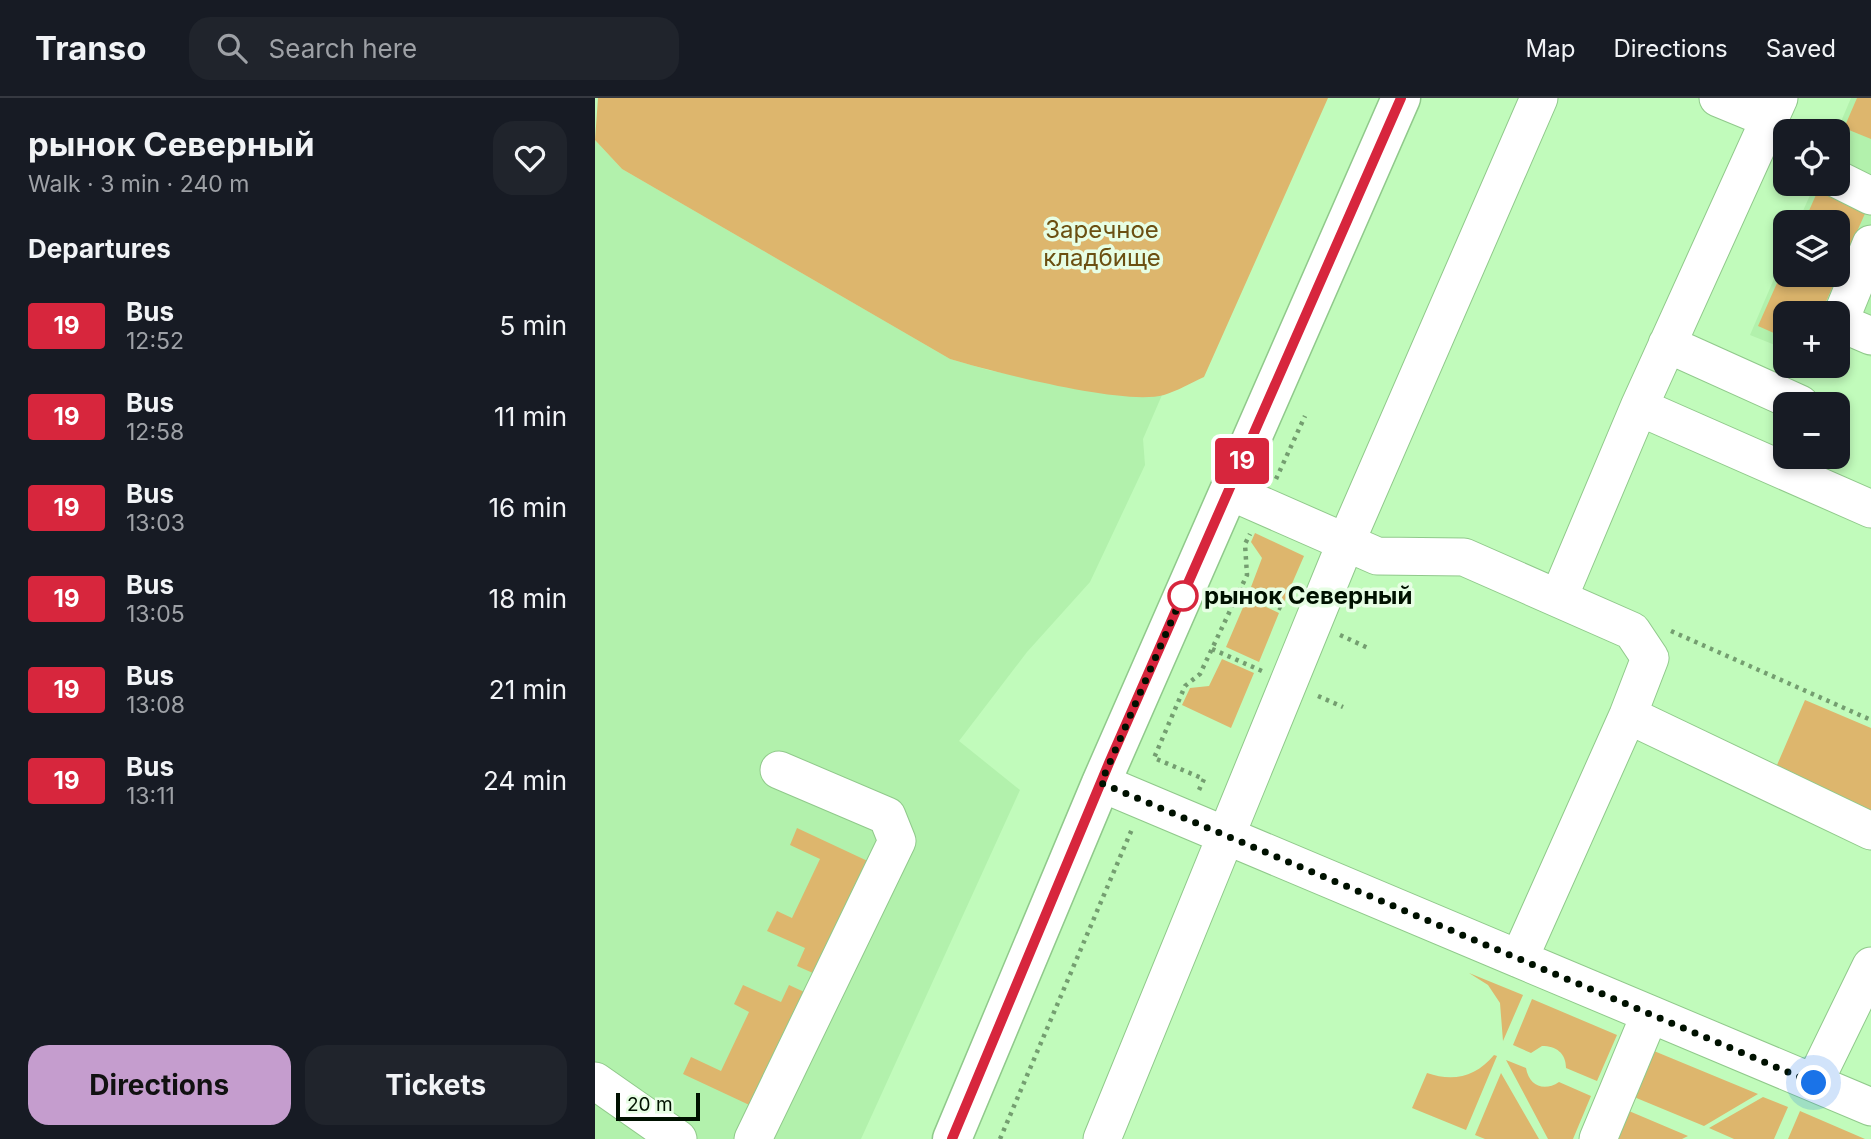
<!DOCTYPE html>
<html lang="en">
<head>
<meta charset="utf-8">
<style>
	body { margin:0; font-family:Inter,sans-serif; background:#20242c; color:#f1f3f6; height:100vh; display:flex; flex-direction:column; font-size:26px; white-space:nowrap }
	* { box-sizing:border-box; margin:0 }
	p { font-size:23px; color:#9ea1a6 }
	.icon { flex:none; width:38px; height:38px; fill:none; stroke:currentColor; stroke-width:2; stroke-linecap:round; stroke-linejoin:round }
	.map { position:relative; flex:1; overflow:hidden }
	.details { display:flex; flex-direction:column; background:#171b24; width:595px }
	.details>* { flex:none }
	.badge { padding:0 14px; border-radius:5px; font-size:24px; line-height:46px }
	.fabs { position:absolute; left:1178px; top:21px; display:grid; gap:14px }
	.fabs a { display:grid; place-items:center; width:77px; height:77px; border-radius:14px; background:#171b24; box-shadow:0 4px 10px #0003; font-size:35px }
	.scale { position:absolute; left:21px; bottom:18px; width:84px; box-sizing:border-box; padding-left:7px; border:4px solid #010; border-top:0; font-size:19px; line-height:24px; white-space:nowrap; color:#010; -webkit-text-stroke:5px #e7fee4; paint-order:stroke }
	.you { position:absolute; width:35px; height:35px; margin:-18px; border:5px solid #fff; border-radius:50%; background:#1a73e8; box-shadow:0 0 0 10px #1a73e833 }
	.map>.badge { position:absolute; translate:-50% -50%; box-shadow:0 0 0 4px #fff }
	h2 { padding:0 28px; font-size:26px; line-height:63px }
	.round { display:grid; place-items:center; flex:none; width:74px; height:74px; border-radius:21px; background:#20242c }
	.summary { display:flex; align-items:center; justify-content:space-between; height:119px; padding:0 28px }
	h1 { font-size:33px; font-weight:700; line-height:52px }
	.action { display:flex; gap:14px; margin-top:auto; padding:14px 28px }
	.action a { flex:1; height:80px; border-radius:21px; background:#c59dce; color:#111; font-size:28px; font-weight:700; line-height:80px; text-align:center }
	.action a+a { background:#20242c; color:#f1f3f6 }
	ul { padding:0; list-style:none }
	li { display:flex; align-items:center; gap:21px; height:91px; padding:0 28px }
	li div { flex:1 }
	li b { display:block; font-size:26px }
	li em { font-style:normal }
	li .badge { min-width:77px; font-weight:700; text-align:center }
	header { display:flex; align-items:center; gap:42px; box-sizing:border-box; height:98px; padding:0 35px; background:#171b24; border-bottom:2px solid #363941 }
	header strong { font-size:33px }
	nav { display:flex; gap:38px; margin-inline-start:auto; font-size:24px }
	.search { width:490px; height:63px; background:#20242c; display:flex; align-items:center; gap:18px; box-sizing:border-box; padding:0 24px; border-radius:21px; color:#9ea1a6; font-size:26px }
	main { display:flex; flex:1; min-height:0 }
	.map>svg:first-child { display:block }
	.built { fill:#b2f1ac }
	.green { fill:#ddb66d }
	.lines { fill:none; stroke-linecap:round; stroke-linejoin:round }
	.minor-casing { stroke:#90c98b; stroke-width:39 }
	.major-casing { stroke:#90c98b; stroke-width:41 }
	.path { stroke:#749e70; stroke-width:4.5; stroke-dasharray:3.5 5; stroke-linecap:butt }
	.minor { stroke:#fff; stroke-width:37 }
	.major { stroke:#fff; stroke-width:38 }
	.line-casing { stroke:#fff; stroke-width:16 }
	.line { stroke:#d7263d; stroke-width:10 }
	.walk { stroke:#010; stroke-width:7; stroke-dasharray:0 12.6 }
	.stop-dot { fill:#fff; stroke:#d7263d; stroke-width:3.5 }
	.labels { text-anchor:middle; stroke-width:7; stroke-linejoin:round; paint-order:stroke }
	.park-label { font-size:24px; fill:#6b4f11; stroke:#e7fee4 }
	.stop-label { font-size:24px; font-weight:bold; fill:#010; stroke:#e7fee4; text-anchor:start }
</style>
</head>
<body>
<header>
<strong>Transo</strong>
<div class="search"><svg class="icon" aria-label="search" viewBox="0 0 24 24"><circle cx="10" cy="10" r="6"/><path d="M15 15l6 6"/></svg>Search here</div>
<nav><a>Map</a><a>Directions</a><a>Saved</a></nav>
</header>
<main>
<section class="details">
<div class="summary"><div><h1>рынок Северный</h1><p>Walk · 3 min · 240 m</p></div><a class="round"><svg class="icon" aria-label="heart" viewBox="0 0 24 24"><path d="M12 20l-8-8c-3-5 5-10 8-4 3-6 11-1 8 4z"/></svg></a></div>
<h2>Departures</h2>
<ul>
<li><span class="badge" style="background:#d7263d;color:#fff">19</span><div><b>Bus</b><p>12:52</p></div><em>5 min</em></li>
<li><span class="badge" style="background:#d7263d;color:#fff">19</span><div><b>Bus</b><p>12:58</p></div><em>11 min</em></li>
<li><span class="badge" style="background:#d7263d;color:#fff">19</span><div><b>Bus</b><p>13:03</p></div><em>16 min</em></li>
<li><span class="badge" style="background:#d7263d;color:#fff">19</span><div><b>Bus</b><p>13:05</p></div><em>18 min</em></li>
<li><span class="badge" style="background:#d7263d;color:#fff">19</span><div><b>Bus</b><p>13:08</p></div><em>21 min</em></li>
<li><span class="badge" style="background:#d7263d;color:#fff">19</span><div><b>Bus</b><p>13:11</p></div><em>24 min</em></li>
</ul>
<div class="action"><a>Directions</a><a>Tickets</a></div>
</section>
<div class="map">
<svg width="1276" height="1041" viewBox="0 0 1276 1041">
	<rect width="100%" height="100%" fill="#c1fbbb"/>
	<path class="built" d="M 1256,0 L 1276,0 L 1276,259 L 1243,244 L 1242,215 L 1190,215 L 1190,251 L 1155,237 L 1190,155 L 1190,177 L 1242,177 L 1242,124 L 1203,124 L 1220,86 L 1242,86 L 1242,33 Z
		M 0,42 L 27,71 L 355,261 L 393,272 L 514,296 L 567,297 L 548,341 L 550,367 L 495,484 L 432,554 L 364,643 L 425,692 L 266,1041 L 0,1041 Z"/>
	<path class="green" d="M 3,0 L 733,0 L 609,279 C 596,285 582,293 569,297 C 528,308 399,274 355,261 L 27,71 L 0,42 Z
		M 1262,0 L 1276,0 L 1276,41 L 1249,30 Z
		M 1224,90 L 1272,111 L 1226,215 L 1190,215 L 1190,240 L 1163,228 L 1190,167 L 1190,177 L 1242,177 L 1242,124 L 1209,124 Z
		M 660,435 L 709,458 L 689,504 L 656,489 L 667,460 L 656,444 Z
		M 652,500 L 684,515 L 664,564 L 631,549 Z
		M 627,561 L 659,575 L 636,630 L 587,607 L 595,590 L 614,588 Z
		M 1210,602 L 1276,630 L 1276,715 L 1179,674 Z
		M 202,730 L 279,766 L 227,879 L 202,868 L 210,850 L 172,833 L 182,813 L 197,820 L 225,761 L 195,747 Z
		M 874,875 L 928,897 L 908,943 L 905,905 L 893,887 Z
		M 148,887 L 186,904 L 194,887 L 218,898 L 165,1012 L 88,976 L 96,959 L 126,973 L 154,914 L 139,906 Z
		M 937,901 L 1022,937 L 1002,983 L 971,970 C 971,955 961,948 947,948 L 936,955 L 918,947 Z
		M 1059,953 L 1163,996 L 1109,1028 L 1039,999 Z
		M 899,957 L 902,958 L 871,1032 L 817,1010 L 832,975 C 858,984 881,979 899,957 Z
		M 911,962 L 931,970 C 934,988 949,994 964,984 L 996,998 L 978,1041 L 953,1041 Z
		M 906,975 L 944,1041 L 890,1041 L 880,1037 Z
		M 1168,999 L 1193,1009 L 1179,1041 L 1139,1041 L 1114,1030 Z
		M 1034,1013 L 1093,1038 L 1087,1041 L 1022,1041 Z
		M 1205,1013 L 1270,1041 L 1193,1041 Z"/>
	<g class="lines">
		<g class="minor-casing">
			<path id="minor" d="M 1123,0 L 1174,21
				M 1242,81 L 1276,98
				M 1276,146 L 1250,210 L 1249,222 L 1255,229 L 1276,238
				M 1072,246 L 1205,306
				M 1044,309 L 1276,411
				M 634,393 L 782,458 L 869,459 L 1037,533 L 1055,560 L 1033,617 L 924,861 L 1276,1009
				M 964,499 L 1044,309 L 1184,0
				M 1033,617 L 1276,733
				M 506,685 L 924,861
				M 0,983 L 83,1041
				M 1219,985 L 1276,868
				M 158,1041 L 302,743 L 292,718 L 184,672
				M 507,1041 L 751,444 L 944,0
				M 1003,1041 L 1055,916"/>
		</g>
		<g class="major-casing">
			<path id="major" d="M 357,1041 L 506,685 L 806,0"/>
		</g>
		<path class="path" d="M 681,381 L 710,318
			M 645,491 L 689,512
			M 1076,533 L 1276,622
			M 745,537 L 773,550
			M 617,551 L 667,573
			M 723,598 L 748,609
			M 604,692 L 609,681 L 559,660 L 590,588 L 605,576 L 652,477 L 650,446 L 655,436
			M 405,1041 L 537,731"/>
		<use href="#minor" class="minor"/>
		<use href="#major" class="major"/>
	</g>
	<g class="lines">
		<g class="line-casing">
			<path id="line" d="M 357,1041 L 514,665 L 806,0"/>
		</g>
		<use href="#line" class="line"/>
		<path class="walk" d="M 588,498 L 589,494 L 506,685 L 1219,985"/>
	</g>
	<circle class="stop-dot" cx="588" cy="498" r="14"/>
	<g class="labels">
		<g class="park-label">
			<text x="507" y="140">Заречное<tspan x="507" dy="28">кладбище</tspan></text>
		</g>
		<g class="stop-label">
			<text x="609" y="506">рынок Северный</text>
		</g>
	</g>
</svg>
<div class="fabs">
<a><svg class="icon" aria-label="locate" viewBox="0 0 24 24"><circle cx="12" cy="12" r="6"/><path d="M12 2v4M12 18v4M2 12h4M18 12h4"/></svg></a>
<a><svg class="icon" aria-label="layers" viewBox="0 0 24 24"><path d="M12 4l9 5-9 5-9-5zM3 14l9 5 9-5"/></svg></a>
<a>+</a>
<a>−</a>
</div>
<div class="scale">20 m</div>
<div class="you" style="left:1219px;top:985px"></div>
<b class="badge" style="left:647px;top:363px;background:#d7263d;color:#fff">19</b>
</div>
</main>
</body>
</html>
